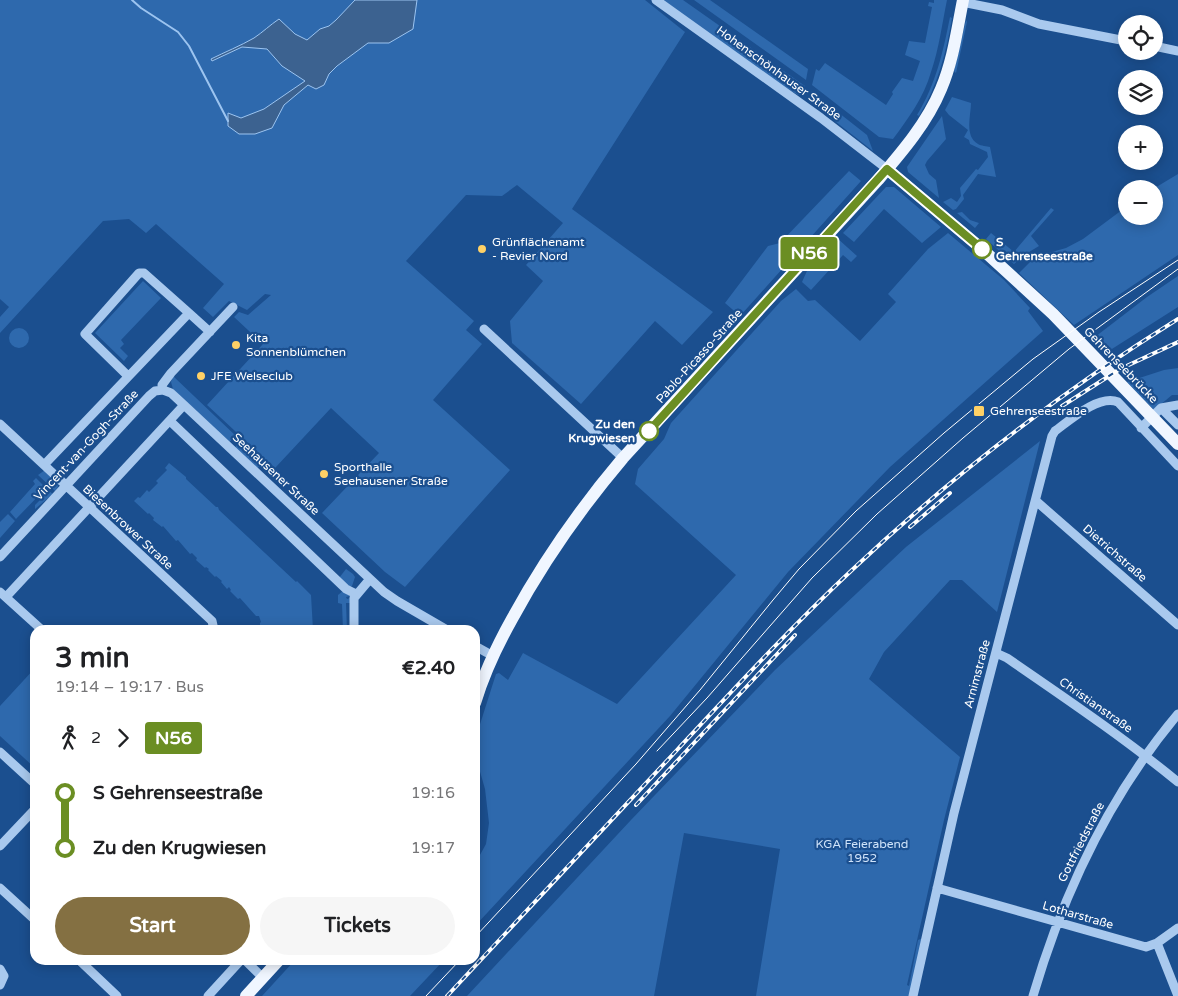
<!DOCTYPE html>
<html lang="en">
<head>
<meta charset="utf-8">
<style>
	body { margin:0; font-family:"Varela Round",sans-serif; background:#f6f6f6; color:#202124; height:100vh; display:flex; flex-direction:column; font-size:19px; white-space:nowrap }
	* { box-sizing:border-box; margin:0 }
	p { font-size:16px; color:#757577 }
	.icon { flex:none; width:28px; height:28px; fill:none; stroke:currentColor; stroke-width:2; stroke-linecap:round; stroke-linejoin:round }
	.map { position:relative; flex:1; overflow:hidden }
	.drawer { position:absolute; left:30px; top:625px; width:450px; height:340px; display:flex; flex-direction:column; background:#fff; border-radius:15px; box-shadow:0 2px 12px #0003 }
	.drawer>* { flex:none }
	.badge { padding:0 10px; border-radius:4px; font-size:18px; line-height:32px }
	.tools { position:absolute; left:1118px; top:15px; display:grid; gap:10px }
	.tools a { display:grid; place-items:center; width:45px; height:45px; border-radius:50%; background:#fff; box-shadow:0 2px 12px #0003; font-size:25px }
	.map>.badge { position:absolute; translate:-50% -50%; box-shadow:0 0 0 2px #fff }
	.legs { display:flex; align-items:center; gap:8px; height:55px; padding:0 25px; font-size:16px }
	.legs p { margin-inline-start:auto }
	.overview { display:flex; align-items:center; justify-content:space-between; height:85px; padding:0 25px }
	h1 { font-size:28px; font-weight:700; line-height:38px }
	.action { display:flex; gap:10px; margin-top:auto; padding:10px 25px }
	.action a { flex:1; height:58px; border-radius:30px; background:#847042; color:#fff; font-size:20px; font-weight:700; line-height:58px; text-align:center }
	.action a+a { background:#f6f6f6; color:#202124 }
	ul { padding:0 25px; list-style:none }
	li { display:flex; align-items:center; gap:18px; height:55px; font-size:19px }
	li i { display:grid; place-items:center; width:8px; height:100%; margin:0 6px; background:currentColor }
	li i::after { content:''; width:12px; height:12px; margin:-6px; border:4px solid; border-radius:50%; background:#fff }
	li p { margin-inline-start:auto }
	li:first-child i { background:linear-gradient(#0000 50%,currentColor 0) }
	li:last-child i { background:linear-gradient(currentColor 50%,#0000 0) }
	.map>svg:first-child { display:block }
	.green { fill:#2e69ad }
	.water { fill:#3c6290; stroke:#9cc4f0 }
	.lines { fill:none; stroke-linecap:round; stroke-linejoin:round }
	.stream { stroke:#9cc4f0; stroke-width:2 }
	.minor { stroke:#a9c9ee; stroke-width:9 }
	.major { stroke:#f0f6ff; stroke-width:12 }
	.tram { stroke:#fff; stroke-width:1 }
	.rail-casing { stroke:#fff; stroke-width:4 }
	.rail { stroke:#1b4f8f; stroke-width:2; stroke-dasharray:5.5; stroke-linecap:butt }
	.line-1-casing { stroke:#fff; stroke-width:11 }
	.line-1 { stroke:#6b8e23; stroke-width:8 }
	.poi-dot { fill:#ffd166; stroke:#1b4f8f; stroke-width:2 }
	.stop-1-dot { fill:#fff; stroke:#6b8e23; stroke-width:2.5 }
	.labels { text-anchor:middle; stroke-width:4.5; stroke-linejoin:round; paint-order:stroke }
	.street-label { font-size:12px; fill:#fff; stroke:#1b4f8f }
	.poi-label { font-size:12px; fill:#fff; stroke:#1b4f8f; text-anchor:start }
	.stop-label { font-size:12px; font-weight:bold; fill:#fff; stroke:#1b4f8f; text-anchor:start }
	.park-label { font-size:12px; fill:#cfe3fa; stroke:#1b4f8f }
</style>
</head>
<body>
<div class="map">
<svg width="1178" height="996" viewBox="0 0 1178 996">
	<rect width="100%" height="100%" fill="#1b4f8f"/>
	<path class="green" d="M 0,0 L 645,0 L 685,32 L 572,209 L 713,312 L 682,345 L 655,321 L 581,404 L 512,343 L 510,321 L 543,281 L 526,265 L 563,223 L 517,185 L 502,196 L 466,195 L 406,261 L 474,321 L 466,330 L 482,344 L 433,400 L 510,470 L 405,587 L 385,572 L 322,513 L 379,453 L 331,408 L 275,468 L 207,405 L 263,344 L 234,317 L 239,312 L 248,315 L 271,295 L 265,294 L 247,310 L 229,301 L 213,317 L 203,308 L 224,284 L 156,224 L 146,233 L 129,219 L 103,221 L 0,333 L 0,317 L 9,307 L 0,299 Z
		M 663,0 L 683,0 L 805,86 L 804,92 L 798,95 L 775,81 Z
		M 694,0 L 710,0 L 808,69 L 806,80 Z
		M 934,0 L 947,0 C 942,24 939,49 931,72 C 924,97 908,119 893,139 L 879,137 L 812,85 L 816,69 L 819,71 L 825,63 L 886,105 L 893,94 L 892,92 L 902,78 L 913,81 L 920,61 L 905,55 L 909,41 L 925,43 L 932,7 L 928,6 L 929,2 L 934,3 Z
		M 950,17 L 952,18 C 946,53 938,85 919,116 L 917,115 C 936,84 943,52 950,17 Z
		M 966,20 L 967,22 L 956,73 L 954,71 Z
		M 811,91 L 867,135 L 873,151 L 813,104 Z
		M 952,97 L 971,103 C 971,115 964,136 978,144 C 981,146 987,146 990,147 L 996,177 L 978,174 L 963,195 L 964,199 L 956,209 L 953,210 L 943,202 L 951,198 L 957,202 L 961,196 L 960,188 L 976,169 L 978,170 L 988,157 L 987,152 L 970,144 L 969,140 L 964,137 L 968,130 L 949,115 L 945,110 Z
		M 942,116 L 946,139 L 927,161 L 925,165 L 929,174 L 936,180 L 939,198 L 908,172 L 907,167 Z
		M 849,171 L 861,181 L 740,316 L 725,303 L 768,246 L 780,243 Z
		M 1178,174 L 1178,255 L 1074,325 L 1019,273 L 1033,259 L 1041,255 L 1066,248 L 1083,239 L 1126,207 L 1126,216 L 1154,216 L 1153,189 Z
		M 886,187 L 894,187 L 941,227 L 922,243 L 884,209 L 854,242 L 843,233 Z
		M 1051,208 L 1054,210 L 1031,236 L 1039,246 L 1024,255 L 1014,264 L 986,239 L 991,233 L 1014,252 Z
		M 962,212 L 970,220 L 979,223 L 975,228 L 957,213 Z
		M 948,233 L 1004,280 L 1030,308 L 1028,311 L 1043,331 L 890,467 L 788,572 L 670,716 L 475,926 L 475,864 L 486,844 L 489,823 L 485,789 L 475,754 L 475,740 L 496,674 L 499,673 L 508,680 L 523,653 L 617,704 L 736,575 L 635,484 L 638,469 L 664,439 L 671,423 L 781,301 L 796,289 L 808,301 L 815,300 L 860,341 L 896,302 L 888,294 L 928,249 Z
		M 837,238 L 857,256 L 851,262 L 843,255 L 811,290 L 802,282 L 811,262 Z
		M 1178,276 L 1178,307 L 1104,354 L 1091,340 L 1147,297 Z
		M 143,281 L 161,298 L 121,340 L 124,344 L 120,348 L 128,356 L 124,361 L 95,333 Z
		M9 338a10 10 0 1 1 20 0a10 10 0 1 1-20 0Z
		M 1178,368 L 1178,395 L 1172,395 L 1154,410 L 1127,382 L 1164,370 Z
		M 173,376 L 237,437 L 229,442 L 173,389 L 171,382 Z
		M 240,440 L 263,461 L 257,469 L 235,448 Z
		M 1040,441 L 997,612 L 962,580 L 950,580 L 884,652 L 869,679 L 960,757 L 944,820 L 907,985 L 909,986 L 918,940 L 923,938 L 910,996 L 756,996 L 780,849 L 684,833 L 654,996 L 467,996 L 631,820 L 775,670 L 906,547 Z
		M 169,463 L 186,477 L 186,479 L 216,507 L 218,507 L 219,510 L 296,582 L 297,581 L 311,595 L 313,630 L 260,630 L 260,623 L 261,622 L 259,616 L 256,616 L 240,598 L 238,599 L 230,591 L 231,590 L 229,587 L 227,589 L 221,582 L 222,581 L 216,576 L 215,577 L 208,570 L 209,569 L 206,567 L 205,568 L 196,560 L 197,558 L 192,553 L 190,554 L 178,540 L 176,541 L 163,526 L 162,527 L 153,520 L 154,518 L 149,513 L 148,514 L 134,501 L 138,497 L 140,498 L 147,490 L 149,492 L 158,483 L 156,481 L 167,470 L 165,468 Z
		M 45,470 L 57,483 L 58,487 L 55,491 L 38,475 Z
		M 36,478 L 46,488 L 16,519 L 10,512 L 35,484 L 33,481 Z
		M 49,491 L 53,494 L 35,509 L 35,505 Z
		M 8,514 L 15,521 L 0,538 L 0,522 Z
		M 346,569 L 353,574 L 355,577 L 352,586 L 348,588 L 339,578 Z
		M 343,591 L 350,596 L 346,597 L 347,599 L 350,598 L 350,603 L 346,603 L 347,630 L 343,630 L 342,604 L 338,603 L 338,595 Z
		M 35,668 L 35,768 L 0,736 L 0,706 Z
		M 295,960 L 444,960 L 410,996 L 262,996 Z"/>
	<path class="water" d="M 355,0 L 417,0 L 413,29 L 389,43 L 368,43 L 337,66 L 329,74 L 324,85 L 316,89 L 308,85 L 284,105 L 272,128 L 255,134 L 239,134 L 228,126 L 228,113 L 241,118 L 264,109 L 305,81 L 282,66 L 267,49 L 242,47 L 212,61 L 211,59 C 225,52 240,46 254,38 C 263,32 270,25 279,19 L 295,34 L 307,40 L 320,29 L 329,26 L 336,20 Z"/>
	<g class="lines">
		<path class="stream" d="M 132,0 L 141,8 L 178,32 L 189,46 L 228,121"/>
		<path class="minor" d="M 656,0 L 821,118 L 887,169
			M 962,2 L 1002,10 L 1039,24 L 1126,41
			M 1154,46 L 1178,51
			M 484,329 L 623,458
			M 128,376 L 85,334 L 139,273 L 144,273 L 189,313
			M 163,390 L 171,393 L 184,405 L 384,592 L 397,601 L 447,630
			M 163,390 L 162,385 L 171,373 L 233,307
			M 1161,408 L 1178,425
			M 170,421 L 346,589 L 356,594
			M 0,424 L 212,621 L 214,630
			M 1141,428 L 1161,408 L 1178,405
			M 44,465 L 189,313 L 210,332
			M 1036,501 L 1178,625
			M 0,557 L 149,396 L 155,391 L 163,390
			M 0,592 L 42,630
			M 6,597 L 184,405
			M 354,630 L 354,598 L 370,579
			M 475,646 L 493,656
			M 996,653 L 1007,658 C 1065,698 1123,737 1178,782
			M 0,752 L 35,784
			M 0,846 L 35,809
			M 0,888 L 35,920
			M 937,888 L 1146,947 L 1157,943 L 1178,928
			M 1157,943 L 1178,996
			M 79,960 L 117,996
			M 245,960 L 263,978
			M 0,969 L 4,976 L 0,985
			M 208,996 L 241,960
			M 913,996 L 954,813 L 1052,436 L 1055,431 C 1070,420 1099,394 1118,402 L 1178,466
			M 1033,996 C 1063,894 1109,796 1178,714"/>
		<path class="major" d="M 887,169 L 982,249 L 1053,314 L 1178,444
			M 475,703 C 484,673 497,646 512,619 C 544,560 579,510 623,458 L 878,180 C 902,152 927,123 941,89 C 953,61 957,30 963,0
			M 246,996 L 279,960"/>
		<path class="tram" d="M 657,751 L 707,698 L 812,578 L 877,514 L 963,438 L 1069,349 L 1178,269
			M 475,937 L 636,764 L 700,690 L 773,600 L 799,569 L 856,511 L 944,433 L 1033,359 L 1099,312 L 1178,260
			M 426,996 L 460,960"/>
		<g class="rail-casing">
			<path id="rail" d="M 1062,406 L 1120,369 L 1178,342
				M 910,527 L 950,493
				M 636,805 L 795,635
				M 447,996 C 523,914 600,832 677,750 C 734,689 791,627 852,570 C 952,476 1062,391 1178,319"/>
		</g>
		<use href="#rail" class="rail"/>
	</g>
	<g class="lines">
		<g class="line-1-casing">
			<path id="line-1" d="M 649,431 L 887,169 L 982,249"/>
		</g>
		<use href="#line-1" class="line-1"/>
	</g>
	<g class="poi-dot">
		<circle cx="482" cy="249" r="5"/>
		<circle cx="236" cy="345" r="5"/>
		<circle cx="201" cy="376" r="5"/>
		<rect x="973" y="405" width="12" height="12" rx="2.5"/>
		<circle cx="324" cy="474" r="5"/>
	</g>
	<g class="stop-1-dot">
		<circle cx="982" cy="249" r="9"/>
		<circle cx="649" cy="431" r="9"/>
	</g>
	<g class="labels">
		<g class="street-label">
			<text transform="translate(779 73) rotate(36)" y="4">Hohenschönhauser Straße</text>
			<text transform="translate(699 356) rotate(-48)" y="4">Pablo-Picasso-Straße</text>
			<text transform="translate(1121 365) rotate(46)" y="4">Gehrenseebrücke</text>
			<text transform="translate(86 445) rotate(-47)" y="4">Vincent-van-Gogh-Straße</text>
			<text transform="translate(276 474) rotate(43)" y="4">Seehausener Straße</text>
			<text transform="translate(128 527) rotate(43)" y="4">Biesenbrower Straße</text>
			<text transform="translate(1115 553) rotate(41)" y="4">Dietrichstraße</text>
			<text transform="translate(977 674) rotate(-75)" y="4">Arnimstraße</text>
			<text transform="translate(1096 705) rotate(35)" y="4">Christianstraße</text>
			<text transform="translate(1081 842) rotate(-63)" y="4">Gottfriedstraße</text>
			<text transform="translate(1078 915) rotate(16)" y="4">Lotharstraße</text>
		</g>
		<g class="poi-label">
			<text x="492" y="246">Grünflächenamt<tspan x="492" dy="14">- Revier Nord</tspan></text>
			<text x="246" y="342">Kita<tspan x="246" dy="14">Sonnenblümchen</tspan></text>
			<text x="211" y="380">JFE Welseclub</text>
			<text x="990" y="415">Gehrenseestraße</text>
			<text x="334" y="471">Sporthalle<tspan x="334" dy="14">Seehausener Straße</tspan></text>
		</g>
		<g class="stop-label">
			<text x="996" y="246">S<tspan x="996" dy="14">Gehrenseestraße</tspan></text>
			<text x="635" y="428" text-anchor="end">Zu den<tspan x="635" dy="14">Krugwiesen</tspan></text>
		</g>
		<g class="park-label">
			<text x="862" y="848">KGA Feierabend<tspan x="862" dy="14">1952</tspan></text>
		</g>
	</g>
</svg>
<div class="tools">
<a><svg class="icon" aria-label="locate" viewBox="0 0 24 24"><circle cx="12" cy="12" r="6"/><path d="M12 2v4M12 18v4M2 12h4M18 12h4"/></svg></a>
<a><svg class="icon" aria-label="layers" viewBox="0 0 24 24"><path d="M12 4l9 5-9 5-9-5zM3 14l9 5 9-5"/></svg></a>
<a>+</a>
<a>−</a>
</div>
<b class="badge" style="left:809px;top:253px;background:#6b8e23;color:#fff">N56</b>
<section class="drawer">
<div class="overview"><div><h1>3 min</h1><p>19:14 – 19:17 · Bus</p></div><b>€2.40</b></div>
<div class="legs"><svg class="icon" aria-label="walk" viewBox="0 0 24 24"><circle cx="13" cy="4" r="2"/><path d="M13 8l-2 6 4 7M11 14l-3 7M7 12l3-4h3l4 4"/></svg>2<svg class="icon" aria-label="forward" viewBox="0 0 24 24"><path d="M9 5l7 7-7 7"/></svg><b class="badge" style="background:#6b8e23;color:#fff">N56</b></div>
<ul>
<li><i style="color:#6b8e23"></i><b>S Gehrenseestraße</b><p>19:16</p></li>
<li><i style="color:#6b8e23"></i><b>Zu den Krugwiesen</b><p>19:17</p></li>
</ul>
<div class="action"><a>Start</a><a>Tickets</a></div>
</section>
</div>
</body>
</html>
